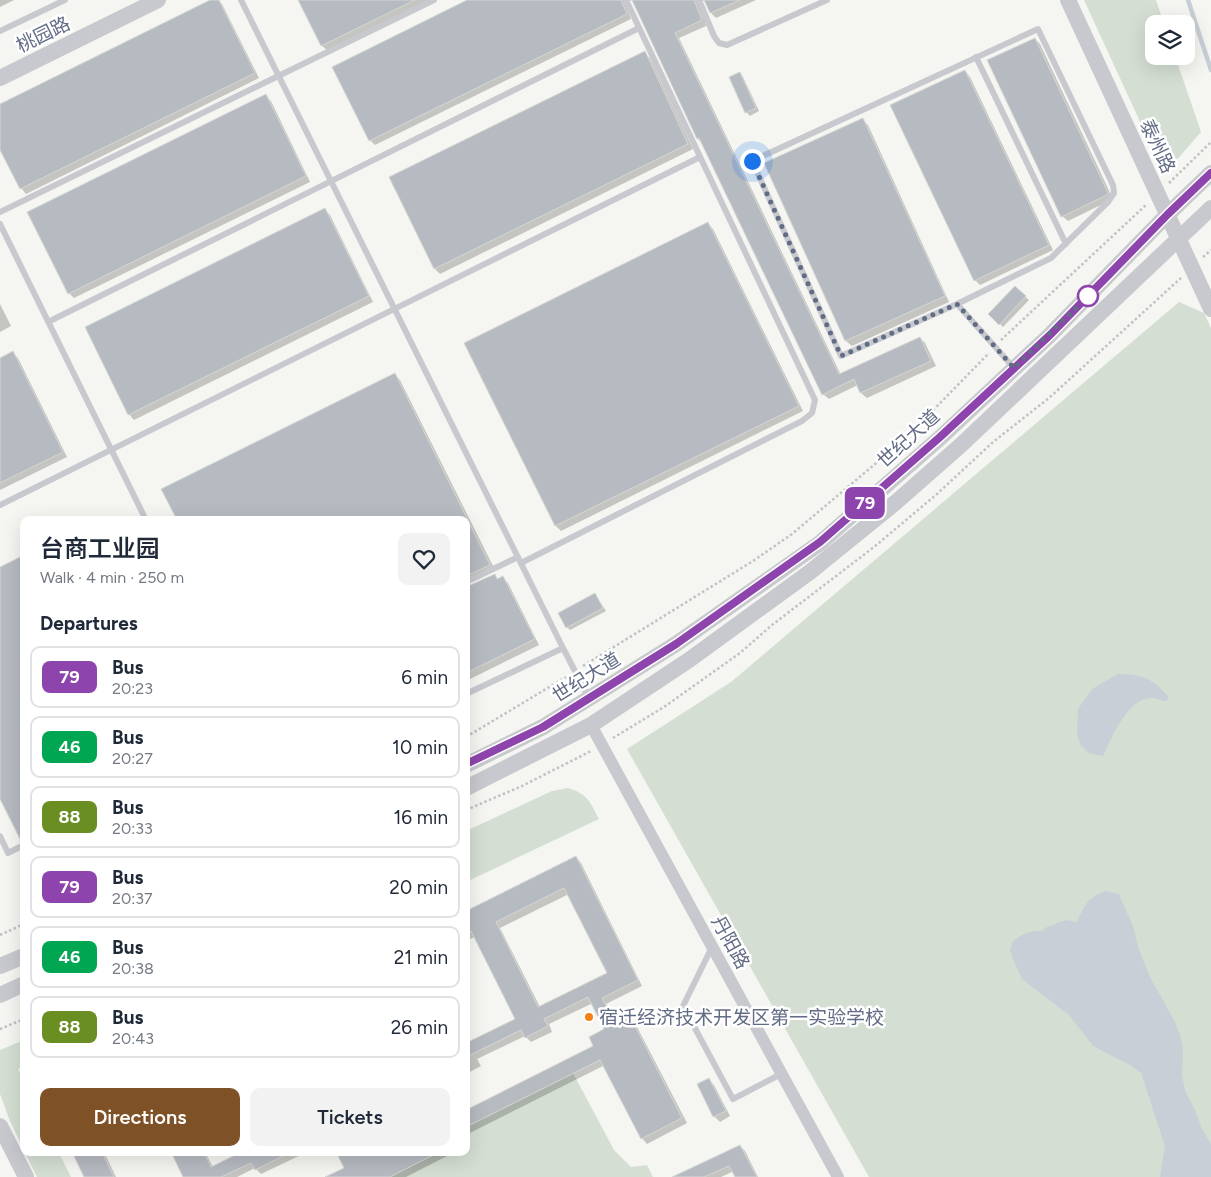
<!DOCTYPE html>
<html lang="en">
<head>
<meta charset="utf-8">
<style>
	body { margin:0; font-family:Figtree,"Noto Sans SC",sans-serif; background:#f2f2f3; color:#1f2937; height:100vh; display:flex; flex-direction:column; font-size:19px; white-space:nowrap }
	* { box-sizing:border-box; margin:0 }
	p { font-size:16px; color:#747a83 }
	.icon { flex:none; width:28px; height:28px; fill:none; stroke:currentColor; stroke-width:2; stroke-linecap:round; stroke-linejoin:round }
	.map { position:relative; flex:1; overflow:hidden }
	.drawer { position:absolute; left:20px; top:516px; width:450px; height:640px; display:flex; flex-direction:column; background:#fff; border-radius:10px; box-shadow:0 5px 20px #0002 }
	.drawer>* { flex:none }
	.badge { padding:0 10px; border-radius:8px; font-size:18px; line-height:32px }
	.fabs { position:absolute; left:1145px; top:15px; display:grid; gap:10px }
	.fabs a { display:grid; place-items:center; width:50px; height:50px; border-radius:10px; background:#fff; box-shadow:0 5px 20px #0002; font-size:25px }
	.you { position:absolute; width:25px; height:25px; margin:-12px; border:4px solid #fff; border-radius:50%; background:#1a73e8; box-shadow:0 0 0 8px #1a73e833 }
	.map>.badge { position:absolute; translate:-50% -50%; box-shadow:0 0 0 2px #fff }
	h2 { padding:0 20px; font-size:19px; line-height:45px }
	.round { display:grid; place-items:center; flex:none; width:52px; height:52px; border-radius:10px; background:#f2f2f3 }
	.head { display:flex; align-items:center; justify-content:space-between; height:85px; padding:0 20px }
	h1 { font-size:24px; font-weight:600; line-height:38px }
	.cta { display:flex; gap:10px; margin-top:auto; padding:10px 20px }
	.cta a { flex:1; height:58px; border-radius:10px; background:#7e5127; color:#fff; font-size:20px; font-weight:600; line-height:58px; text-align:center }
	.cta a+a { background:#f2f2f3; color:#1f2937 }
	ul { padding:0; list-style:none }
	li { display:flex; align-items:center; gap:15px; height:62px; margin:0 10px 8px; padding:0 10px; border:2px solid #e0e1e3; border-radius:10px }
	li div { flex:1 }
	li b { display:block; font-size:19px }
	li em { font-style:normal }
	li .badge { min-width:55px; font-weight:700; text-align:center }
	.map>svg:first-child { display:block }
	.green { fill:#d4ded2 }
	.water { fill:#c9cfd6 }
	.shadow { fill:#0003; fill-rule:evenodd }
	.lines { fill:none; stroke-linecap:round; stroke-linejoin:round }
	.stream { stroke:#c9cfd6; stroke-width:4.5 }
	.building { fill:#b6bac1; stroke:#d6d7d4; fill-rule:evenodd }
	.path { stroke:#c0c2c4; stroke-width:2.5; stroke-dasharray:2.5 2.5; stroke-linecap:butt }
	.service { stroke:#c8c9ce; stroke-width:6 }
	.minor { stroke:#c8c9ce; stroke-width:12 }
	.tertiary { stroke:#c8c9ce; stroke-width:16 }
	.line-casing { stroke:#fff; stroke-width:11 }
	.line { stroke:#8e44ad; stroke-width:8 }
	.walk { stroke:#626c85; stroke-width:5; stroke-dasharray:0 9 }
	.stop-dot { fill:#fff; stroke:#8e44ad; stroke-width:2.5 }
	.poi-dot { fill:#f38114; stroke:#fff; stroke-width:2 }
	.labels { text-anchor:middle; stroke-width:5; stroke-linejoin:round; paint-order:stroke }
	.street-label { font-size:19px; fill:#626c85; stroke:#fff }
	.poi-label { font-size:19px; fill:#626c85; stroke:#fff; text-anchor:start }
</style>
</head>
<body>
<div class="map">
<svg width="1211" height="1177" viewBox="0 0 1211 1177">
	<rect width="100%" height="100%" fill="#f5f6f1"/>
	<path class="green" d="M 1084,0 L 1156,0 L 1164,24 L 1154,24 L 1154,56 L 1175,56 L 1201,132 L 1175,162 L 1164,162 L 1154,152 Z
		M 1179,302 L 1204,313 L 1211,328 L 1211,1177 L 869,1177 L 627,749 L 731,682 Z
		M 568,788 C 588,794 590,802 599,819 L 466,882 L 466,831 L 552,791 Z
		M 24,1040 L 24,1066 L 18,1069 L 24,1081 L 24,1150 L 10,1121 L 0,1094 L 0,1050 Z
		M 573,1073 L 614,1150 L 631,1167 L 647,1165 L 653,1177 L 359,1177 L 410,1153 L 466,1152 L 466,1125 Z
		M 25,1153 L 59,1153 L 71,1177 L 37,1177 Z"/>
	<path class="water" d="M 1118,674 C 1142,674 1152,678 1168,696 L 1167,701 C 1161,702 1158,698 1152,698 C 1128,697 1111,739 1103,756 L 1089,753 L 1081,746 L 1077,735 L 1078,709 L 1092,689 Z
		M 1106,891 L 1119,894 L 1134,929 L 1138,947 L 1150,977 L 1175,1022 L 1181,1038 L 1183,1051 L 1182,1075 L 1185,1091 L 1194,1108 L 1202,1129 L 1211,1144 L 1211,1177 L 1160,1177 L 1165,1146 L 1141,1073 L 1132,1066 L 1093,1046 L 1069,1015 L 1022,979 L 1015,964 L 1010,950 L 1013,941 L 1022,935 L 1033,931 L 1041,931 L 1047,927 L 1066,920 L 1077,922 C 1086,903 1086,899 1106,891 Z"/>
	<path class="shadow" d="M 0,0 L 14,0 L 0,7 Z
		M 213,0 L 218,0 L 222,4 L 259,78 L 26,194 L 21,188 L 0,147 L 0,105 Z
		M 300,0 L 431,0 L 328,51 L 322,46 Z
		M 470,0 L 706,0 L 702,1 L 706,26 L 679,38 L 841,375 L 920,338 L 925,343 L 936,366 L 867,398 L 861,393 L 858,385 L 829,399 L 823,394 L 702,143 L 698,139 L 633,0 L 629,1 L 626,6 L 631,19 L 375,145 L 370,140 Z
		M 706,0 L 756,0 L 716,18 L 711,13 Z
		M 1035,39 L 1040,44 L 1113,199 L 1068,221 L 1062,216 Z
		M 644,53 L 650,58 L 693,149 L 440,274 L 435,269 L 390,178 Z
		M 965,71 L 970,77 L 1053,250 L 980,285 L 975,280 Z
		M 739,74 L 743,77 L 759,111 L 750,116 L 746,112 Z
		M 265,96 L 271,101 L 310,182 L 74,298 L 69,293 Z
		M 863,120 L 868,125 L 949,302 L 852,346 L 846,341 L 766,164 Z
		M 325,210 L 330,215 L 373,302 L 134,420 L 129,414 Z
		M 708,224 L 713,229 L 803,411 L 561,531 L 556,526 L 466,343 Z
		M 1015,288 L 1029,300 L 1003,327 L 990,314 Z
		M 0,304 L 11,326 L 0,332 Z
		M 13,353 L 18,358 L 67,457 L 0,490 L 0,359 Z
		M 395,375 L 400,380 L 495,570 L 469,583 L 466,586 L 466,520 L 178,520 Z
		M 494,575 L 499,580 L 503,578 L 508,583 L 539,645 L 466,681 L 466,587 Z
		M 595,594 L 606,611 L 570,630 L 567,627 Z
		M 576,857 L 581,863 L 642,986 L 606,1004 L 616,1024 L 630,1017 L 635,1023 L 687,1123 L 647,1144 L 642,1138 L 605,1065 L 466,1135 L 466,1111 L 595,1046 L 606,1029 L 593,1003 L 549,1024 L 552,1032 L 531,1042 L 525,1036 L 477,1059 L 481,1066 L 466,1074 L 466,1039 L 469,1043 L 517,1020 L 475,937 L 466,941 L 466,923 ZM 569,894 L 608,974 L 540,1007 L 500,928 Z
		M 709,1080 L 714,1085 L 730,1116 L 720,1122 L 714,1116 Z
		M 740,1146 L 745,1151 L 758,1177 L 736,1177 L 734,1171 L 721,1177 L 676,1177 Z
		M 74,1152 L 104,1152 L 116,1177 L 86,1177 Z
		M 172,1152 L 205,1152 L 213,1167 L 243,1152 L 302,1152 L 303,1154 L 261,1174 L 255,1168 L 237,1177 L 184,1177 Z
		M 337,1152 L 448,1152 L 449,1155 L 406,1177 L 328,1177 L 345,1169 Z"/>
	<g class="lines">
		<path class="stream" d="M 1188,0 L 1211,70"/>
	</g>
	<path class="building" d="M 210,0 L 219,0 L 255,73 L 20,189 L 0,150 L 0,104 Z
		M 298,0 L 415,0 L 321,46 Z
		M 467,0 L 621,0 L 627,14 L 369,141 L 332,67 Z
		M 632,0 L 694,0 L 702,20 L 675,33 L 839,374 L 920,337 L 931,361 L 860,393 L 854,379 L 822,395 L 699,138 L 697,139 Z
		M 704,0 L 740,0 L 710,13 Z
		M 1035,38 L 1108,193 L 1107,195 L 1061,217 L 987,60 Z
		M 645,51 L 688,144 L 434,269 L 389,177 Z
		M 965,70 L 1049,245 L 974,281 L 890,105 Z
		M 740,72 L 756,108 L 745,113 L 729,77 Z
		M 266,94 L 306,176 L 68,294 L 27,212 Z
		M 863,118 L 945,296 L 845,341 L 764,163 Z
		M 325,208 L 369,296 L 128,415 L 85,327 Z
		M 708,222 L 799,406 L 555,526 L 464,343 Z
		M 1015,286 L 1026,296 L 999,325 L 988,314 Z
		M 13,351 L 63,452 L 0,483 L 0,358 Z
		M 395,373 L 490,565 L 466,576 L 466,520 L 177,520 L 161,489 Z
		M 24,555 L 24,840 L 21,841 L 0,799 L 0,567 Z
		M 495,574 L 497,579 L 503,576 L 535,639 L 466,673 L 466,587 Z
		M 595,593 L 603,608 L 566,628 L 558,613 Z
		M 576,856 L 638,980 L 602,998 L 615,1024 L 630,1016 L 682,1118 L 641,1139 L 600,1060 L 466,1127 L 466,1110 L 593,1046 L 589,1037 L 604,1029 L 588,997 L 544,1019 L 548,1026 L 525,1038 L 521,1030 L 466,1057 L 466,1043 L 515,1019 L 471,931 L 466,934 L 466,911 ZM 564,888 L 607,973 L 538,1007 L 496,922 Z
		M 709,1078 L 726,1111 L 713,1117 L 697,1084 Z
		M 740,1145 L 757,1177 L 735,1177 L 729,1166 L 704,1177 L 672,1177 Z
		M 72,1152 L 102,1152 L 114,1177 L 84,1177 Z
		M 171,1152 L 204,1152 L 211,1167 L 241,1152 L 291,1152 L 255,1170 L 251,1163 L 221,1177 L 183,1177 Z
		M 336,1152 L 439,1152 L 390,1177 L 325,1177 L 344,1168 Z"/>
	<g class="lines">
		<path class="path" d="M 1169,183 L 1211,142
			M 1203,257 L 1211,250
			M 1001,340 L 1147,204
			M 583,666 L 753,561 L 792,534 L 906,438 L 989,353
			M 466,737 L 566,677
			M 613,738 L 664,707 L 740,653 L 772,625 L 874,547 L 937,494 L 993,442 L 1049,398 L 1181,278
			M 466,810 L 522,786 L 591,751
			M 0,935 L 24,924
			M 0,1029 L 24,1019"/>
		<path class="service" d="M 241,0 L 563,648 L 466,694
			M 699,0 L 714,36 L 719,43 L 727,45 L 827,0
			M 1038,29 L 1113,185 L 1114,193 L 1108,202 L 1051,258 L 957,304 L 841,356 L 752,161 Z
			M 0,31 L 65,0
			M 976,57 L 1066,244
			M 0,212 L 434,0
			M 0,224 L 146,520
			M 957,304 L 1014,368
			M 48,322 L 639,28
			M 0,505 L 700,157
			M 521,563 L 802,421 L 812,413 L 815,400 L 626,0
			M 466,582 L 518,557
			M 563,648 L 589,698
			M 0,836 L 8,853 L 24,845
			M 712,947 L 683,1006 L 733,1099 L 781,1074"/>
		<path class="minor" d="M 591,725 L 838,1177"/>
		<path class="tertiary" d="M 1068,0 L 1211,309
			M 0,78 L 158,0
			M 466,765 L 543,727 L 676,644 L 820,543 L 941,437 L 1050,335 L 1168,214 L 1211,173
			M 466,788 L 591,725 L 689,660 L 810,572 L 895,503 L 961,445 L 1211,208
			M 0,966 L 24,956
			M 0,995 L 24,984
			M 0,1126 L 26,1177"/>
	</g>
	<g class="lines">
		<g class="line-casing">
			<path id="line" d="M 466,764 L 543,727 L 559,717 L 676,644 L 820,542 L 940,437 L 1050,335 L 1168,214 L 1211,173"/>
		</g>
		<use href="#line" class="line"/>
		<path class="walk" d="M 752,161 L 841,356 L 957,304 L 1014,368 L 1089,295 L 1088,296"/>
	</g>
	<circle class="stop-dot" cx="1088" cy="296" r="10"/>
	<circle class="poi-dot" cx="589" cy="1017" r="5"/>
	<g class="labels">
		<g class="street-label">
			<text transform="translate(43 34) rotate(-26)" y="7">桃园路</text>
			<text transform="translate(1158 146) rotate(65)" y="7">泰州路</text>
			<text transform="translate(908 438) rotate(-42)" y="7">世纪大道</text>
			<text transform="translate(586 677) rotate(-32)" y="7">世纪大道</text>
			<text transform="translate(731 942) rotate(61)" y="7">丹阳路</text>
		</g>
		<g class="poi-label">
			<text x="599" y="1024">宿迁经济技术开发区第一实验学校</text>
		</g>
	</g>
</svg>
<div class="fabs">
<a><svg class="icon" aria-label="layers" viewBox="0 0 24 24"><path d="M12 4l9 5-9 5-9-5zM3 14l9 5 9-5"/></svg></a>
</div>
<div class="you" style="left:752px;top:161px"></div>
<b class="badge" style="left:865px;top:503px;background:#8e44ad;color:#fff">79</b>
<section class="drawer">
<div class="head"><div><h1>台商工业园</h1><p>Walk · 4 min · 250 m</p></div><a class="round"><svg class="icon" aria-label="heart" viewBox="0 0 24 24"><path d="M12 20l-8-8c-3-5 5-10 8-4 3-6 11-1 8 4z"/></svg></a></div>
<h2>Departures</h2>
<ul>
<li><span class="badge" style="background:#8e44ad;color:#fff">79</span><div><b>Bus</b><p>20:23</p></div><em>6 min</em></li>
<li><span class="badge" style="background:#00a651;color:#fff">46</span><div><b>Bus</b><p>20:27</p></div><em>10 min</em></li>
<li><span class="badge" style="background:#6b8e23;color:#fff">88</span><div><b>Bus</b><p>20:33</p></div><em>16 min</em></li>
<li><span class="badge" style="background:#8e44ad;color:#fff">79</span><div><b>Bus</b><p>20:37</p></div><em>20 min</em></li>
<li><span class="badge" style="background:#00a651;color:#fff">46</span><div><b>Bus</b><p>20:38</p></div><em>21 min</em></li>
<li><span class="badge" style="background:#6b8e23;color:#fff">88</span><div><b>Bus</b><p>20:43</p></div><em>26 min</em></li>
</ul>
<div class="cta"><a>Directions</a><a>Tickets</a></div>
</section>
</div>
</body>
</html>
